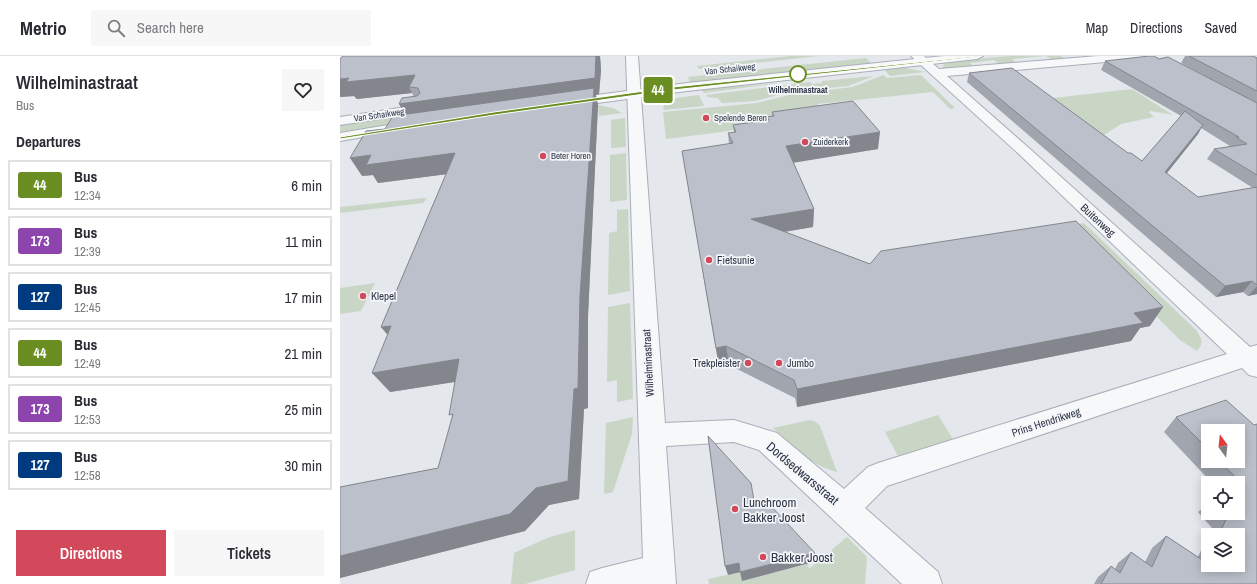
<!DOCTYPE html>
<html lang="en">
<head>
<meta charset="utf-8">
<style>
	body { margin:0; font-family:"Archivo Narrow",sans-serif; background:#f7f7f7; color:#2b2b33; height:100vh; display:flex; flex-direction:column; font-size:15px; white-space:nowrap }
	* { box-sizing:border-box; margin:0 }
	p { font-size:13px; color:#7c7c81 }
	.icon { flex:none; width:22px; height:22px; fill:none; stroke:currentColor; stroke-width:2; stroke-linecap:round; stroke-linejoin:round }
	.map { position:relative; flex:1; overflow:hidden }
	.details { display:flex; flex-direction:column; background:#fff; width:340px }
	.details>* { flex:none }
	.badge { padding:0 8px; border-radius:3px; font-size:14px; line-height:26px }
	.needle { width:26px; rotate:345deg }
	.controls { position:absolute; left:861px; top:368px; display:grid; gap:8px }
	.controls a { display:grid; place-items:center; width:44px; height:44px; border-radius:0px; background:#fff; box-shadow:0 2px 10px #0003; font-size:20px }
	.map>.badge { position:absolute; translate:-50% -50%; box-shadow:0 0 0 2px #fff }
	h2 { padding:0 16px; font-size:15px; line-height:36px }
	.round { display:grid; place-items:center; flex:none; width:42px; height:42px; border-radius:0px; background:#f7f7f7 }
	.head { display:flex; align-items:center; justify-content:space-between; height:68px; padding:0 16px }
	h1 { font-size:19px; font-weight:600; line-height:30px }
	.action { display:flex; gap:8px; margin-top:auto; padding:8px 16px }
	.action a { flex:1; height:46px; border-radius:0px; background:#d1495b; color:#fff; font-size:16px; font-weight:600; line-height:46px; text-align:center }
	.action a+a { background:#f7f7f7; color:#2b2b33 }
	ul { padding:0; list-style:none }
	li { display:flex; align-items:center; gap:12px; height:50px; margin:0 8px 6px; padding:0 8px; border:2px solid #e1e1e2; border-radius:0px }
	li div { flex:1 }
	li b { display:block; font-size:15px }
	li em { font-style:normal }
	li .badge { min-width:44px; font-weight:700; text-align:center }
	header { display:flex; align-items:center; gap:24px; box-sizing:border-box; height:56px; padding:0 20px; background:#fff; border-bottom:1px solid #e1e1e2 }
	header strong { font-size:19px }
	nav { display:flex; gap:22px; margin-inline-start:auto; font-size:14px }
	.search { width:280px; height:36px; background:#f7f7f7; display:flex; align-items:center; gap:10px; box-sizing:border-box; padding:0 14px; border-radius:0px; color:#7c7c81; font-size:15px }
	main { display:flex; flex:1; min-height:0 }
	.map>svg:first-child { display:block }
	.green { fill:#c9d6c5 }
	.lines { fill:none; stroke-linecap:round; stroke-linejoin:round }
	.minor-casing { stroke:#a9aeb7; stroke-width:2 }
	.tertiary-casing { stroke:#a9aeb7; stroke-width:2 }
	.minor { fill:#f7f8fa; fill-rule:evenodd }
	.tertiary { fill:#f7f8fa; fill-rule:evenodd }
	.wall { fill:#a1a5ae; fill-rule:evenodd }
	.shaded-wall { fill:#83868d }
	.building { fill:#bbc0ca; stroke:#83868d }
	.line { fill:#6b8e23; stroke:#fff }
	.stop-dot { fill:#fff; stroke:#6b8e23; stroke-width:2 }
	.poi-dot { fill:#d1495b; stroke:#f4f6f9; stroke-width:1.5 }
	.labels { text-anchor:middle; stroke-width:3.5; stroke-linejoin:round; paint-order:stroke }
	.far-street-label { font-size:9px; fill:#2b3445; stroke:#f4f6f9 }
	.far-stop-label { font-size:9px; font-weight:bold; fill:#2b3445; stroke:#f4f6f9 }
	.far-poi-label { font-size:9px; fill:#2b3445; stroke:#f4f6f9; text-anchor:start }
	.street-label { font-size:11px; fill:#2b3445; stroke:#f4f6f9 }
	.poi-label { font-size:11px; fill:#2b3445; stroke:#f4f6f9; text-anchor:start }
	.near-street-label { font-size:13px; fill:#2b3445; stroke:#f4f6f9 }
	.near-poi-label { font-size:13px; fill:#2b3445; stroke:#f4f6f9; text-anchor:start }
</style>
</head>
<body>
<header>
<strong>Metrio</strong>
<div class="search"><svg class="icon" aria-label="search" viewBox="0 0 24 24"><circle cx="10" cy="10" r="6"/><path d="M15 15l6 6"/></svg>Search here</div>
<nav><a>Map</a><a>Directions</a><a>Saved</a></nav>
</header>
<main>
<section class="details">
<div class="head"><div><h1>Wilhelminastraat</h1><p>Bus</p></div><a class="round"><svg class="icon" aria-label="heart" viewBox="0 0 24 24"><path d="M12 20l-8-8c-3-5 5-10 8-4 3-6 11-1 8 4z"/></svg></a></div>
<h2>Departures</h2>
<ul>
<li><span class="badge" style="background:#6b8e23;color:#fff">44</span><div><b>Bus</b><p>12:34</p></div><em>6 min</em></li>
<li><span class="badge" style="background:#8e44ad;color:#fff">173</span><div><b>Bus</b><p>12:39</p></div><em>11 min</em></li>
<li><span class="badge" style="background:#003b80;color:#fff">127</span><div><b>Bus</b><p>12:45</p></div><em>17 min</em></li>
<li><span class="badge" style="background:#6b8e23;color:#fff">44</span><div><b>Bus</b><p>12:49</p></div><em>21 min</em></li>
<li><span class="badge" style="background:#8e44ad;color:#fff">173</span><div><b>Bus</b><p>12:53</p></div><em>25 min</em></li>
<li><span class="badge" style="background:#003b80;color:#fff">127</span><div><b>Bus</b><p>12:58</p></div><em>30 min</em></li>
</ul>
<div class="action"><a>Directions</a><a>Tickets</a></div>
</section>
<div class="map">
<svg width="917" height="528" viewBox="0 0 917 528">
	<rect width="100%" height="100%" fill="#e4e7ec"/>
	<path class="green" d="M 450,0 L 479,0 L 359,13 L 357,10 Z
		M 670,0 L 721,0 L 726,3 L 713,4 L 706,0 L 672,3 L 678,8 L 661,10 L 654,4 L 630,7 L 635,12 L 602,12 L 604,8 L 612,5 Z
		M 526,2 L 531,7 L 350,27 L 348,21 Z
		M 561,11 L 585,16 L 550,20 L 543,12 Z
		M 543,19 L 547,22 L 581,19 L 615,52 L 610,53 L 593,36 L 477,48 L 483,57 L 523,54 L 374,77 L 326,83 L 323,56 L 417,47 L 453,38 L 513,31 Z
		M 534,20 L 508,30 L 450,36 L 415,45 L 382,47 L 378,42 L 367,41 L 366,39 L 470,26 L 472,28 L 482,27 L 482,25 Z
		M 439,27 L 364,37 L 361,33 Z
		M 792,33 L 833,59 L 811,55 L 809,56 L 814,61 L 781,68 L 758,83 L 704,43 Z
		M 359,39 L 364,50 L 323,54 L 324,49 L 336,42 Z
		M 258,49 L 273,52 L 282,57 L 259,60 Z
		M 117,51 L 90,62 L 0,76 L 0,69 Z
		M 285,62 L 286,91 L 271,92 L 271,64 Z
		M 286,97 L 287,144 L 270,146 L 270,99 Z
		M 83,142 L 87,142 L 83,147 L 0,157 L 0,151 Z
		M 288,153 L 290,235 L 268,239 L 269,177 L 277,175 L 277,154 Z
		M 744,167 L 856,274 C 862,283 864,287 857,295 L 840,284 L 726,170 Z
		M 35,227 L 21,255 L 0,258 L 0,232 Z
		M 290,247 L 293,343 L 277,346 L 277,324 L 267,326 L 268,251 Z
		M 598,359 L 613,383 L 558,400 L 545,376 Z
		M 293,361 L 292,378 L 273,436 L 264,438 L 266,367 Z
		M 470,364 L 476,366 L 480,370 L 497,416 C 470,409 453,390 433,372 Z
		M 235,474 L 235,514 L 185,528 L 171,528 L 174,497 L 207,482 Z
		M 507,481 L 527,501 L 525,528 L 369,528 L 368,523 L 401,516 L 402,525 L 468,508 L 469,513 Z"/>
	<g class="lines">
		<g class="minor-casing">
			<path id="minor" d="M 286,0 L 298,0 L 325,367 L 394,364 L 437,377 L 504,433 L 528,411 L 538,407 L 887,298 L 680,99 L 571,0 L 584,0 L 599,13 L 758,0 L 805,0 L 799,3 L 607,20 L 690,93 L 910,291 L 917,289 L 917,321 L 909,319 L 902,312 L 547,430 L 525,452 L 598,516 L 602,528 L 562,528 L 419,394 L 394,386 L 326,390 L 336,528 L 246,528 L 250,516 L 262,512 L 303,502 Z"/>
		</g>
		<g class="tertiary-casing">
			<path id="tertiary" d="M 604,0 L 643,0 L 637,3 L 347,35 L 227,51 L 222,50 L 220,47 L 222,44 L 227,43 L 347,27 Z
				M 92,47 L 97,48 L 99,51 L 97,54 L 0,69 L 0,61 Z
				M 54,68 L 59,69 L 61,72 L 59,75 L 0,85 L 0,77 Z"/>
		</g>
		<use href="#minor" class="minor"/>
		<use href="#tertiary" class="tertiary"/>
	</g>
	<path class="wall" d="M 3,0 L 260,0 L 261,14 L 259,38 L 256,39 L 258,49 L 248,260 L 248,352 L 244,353 L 239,443 L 209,449 L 185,475 L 0,522 L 0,431 L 98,412 L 112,362 L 115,326 L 50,336 L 47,278 L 41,271 L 106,118 L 38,127 L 33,119 L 22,120 L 45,73 L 65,58 L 74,41 L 72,37 L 17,43 L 14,40 L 0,41 L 0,3 Z
		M 845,0 L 913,0 L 917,2 L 917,238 L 908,240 L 903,236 L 876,241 L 627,26 L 629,17 L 802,105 L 841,60 L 761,14 L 765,5 L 819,3 L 878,27 L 841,7 ZM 861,72 L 890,90 L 874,93 L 867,103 L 913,132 L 858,141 L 826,118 L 858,78 Z
		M 432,56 L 538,93 L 453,106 L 474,153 L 473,171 L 445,176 L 530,208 L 810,270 L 800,272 L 791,285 L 457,351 L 455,342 L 389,309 L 379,311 L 342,95 L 389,88 L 388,77 L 394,76 L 393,69 L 428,65 L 427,61 L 432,60 Z
		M 836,361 L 914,369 L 917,528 L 754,528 L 758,521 L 771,510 L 775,513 L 778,507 L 791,496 L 805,506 L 812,492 L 826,480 L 858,501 L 868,479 L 868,509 L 898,479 L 868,479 L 872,472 L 858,456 L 868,448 L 868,457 L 898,457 L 898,427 L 872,427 L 824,376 ZM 868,375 L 898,405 L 868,405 Z"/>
	<path class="shaded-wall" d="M 256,0 L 260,0 L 261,14 L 259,38 L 256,39 L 258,49 L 248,260 L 248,352 L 244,353 L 239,443 L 209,449 L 185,475 L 0,522 L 0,500 L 170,458 L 240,240 L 253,39 L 69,65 L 59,48 Z
		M 75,19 L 78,32 L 69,31 L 72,37 L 17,43 L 14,40 L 0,41 L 0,23 Z
		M 863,69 L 858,78 L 819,127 L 825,116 Z
		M 540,76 L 538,93 L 446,108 L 446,90 Z
		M 115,97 L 124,116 L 38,127 L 33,119 L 22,120 L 10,102 L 31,99 Z
		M 474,153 L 473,171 L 412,181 L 411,163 Z
		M 912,225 L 903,236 L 876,241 L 885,230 Z
		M 917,230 L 917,238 L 908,240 Z
		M 823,251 L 810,270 L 800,272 L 791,285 L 457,351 L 457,333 L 794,257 Z
		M 51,270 L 58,291 L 41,271 Z
		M 386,290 L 389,309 L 379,311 L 376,292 Z
		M 119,303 L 133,323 L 50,336 L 32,317 Z
		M 475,497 L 474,506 L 402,525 L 400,516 Z
		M 399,507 L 401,516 L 388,519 L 385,510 Z"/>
	<path class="building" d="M 3,0 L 256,0 L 255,22 L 59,48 L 62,42 L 77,40 L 80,37 L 78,32 L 69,31 L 75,19 L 6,26 L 9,22 L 0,23 L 0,3 Z
		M 809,0 L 814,0 L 819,3 L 828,1 L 917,47 L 917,119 L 874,93 L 907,88 L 896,81 L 899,81 L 765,5 Z
		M 849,0 L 913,0 L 917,2 L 917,35 Z
		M 672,12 L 788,97 L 791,97 L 802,105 L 845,55 L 863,69 L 825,116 L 858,141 L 917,131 L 917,229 L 912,225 L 885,230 L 629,17 Z
		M 254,32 L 240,240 L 238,332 L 234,333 L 228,425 L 196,432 L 170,458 L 0,500 L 0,431 L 98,412 L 113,358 L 109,359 L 119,303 L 32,317 L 51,270 L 41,271 L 115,97 L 26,109 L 31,99 L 10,102 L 26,75 L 45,73 L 53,60 Z
		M 513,45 L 540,76 L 446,90 L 474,153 L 411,163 L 530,208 L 541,195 L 736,165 L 823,251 L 794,257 L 803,267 L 457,333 L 454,324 L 386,290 L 376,292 L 342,95 L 393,87 L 388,77 L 396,76 L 393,69 L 429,64 L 427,61 L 434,60 L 432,56 Z
		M 886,344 L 914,369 L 917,368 L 917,528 L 761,528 L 771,510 L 780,517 L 791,496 L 812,511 L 826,480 L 867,507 L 868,504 L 868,509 L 898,509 L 898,479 L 879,479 L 888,459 L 886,457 L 898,457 L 898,433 L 905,430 L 879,405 L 898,405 L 898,375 L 868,375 L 868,393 L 836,361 Z
		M 368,380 L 411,427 L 415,451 L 429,448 L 475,497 L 400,516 L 399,507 L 385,510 Z"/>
	<path class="line" d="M 637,1 L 333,34 L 154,59 L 0,83 L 0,81 L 154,56 L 333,31 L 638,0 Z"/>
	<circle class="stop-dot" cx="458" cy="18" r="8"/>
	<g class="poi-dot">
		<circle cx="366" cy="62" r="4"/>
		<circle cx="465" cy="86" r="4"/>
		<circle cx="203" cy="100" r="4"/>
		<circle cx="369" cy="204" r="4"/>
		<circle cx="23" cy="240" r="4"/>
		<circle cx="408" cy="307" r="4"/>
		<circle cx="439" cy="307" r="4"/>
		<circle cx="395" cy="453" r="4"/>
		<circle cx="423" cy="501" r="4"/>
	</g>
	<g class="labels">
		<g class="far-street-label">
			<text transform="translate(390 13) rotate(-6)" y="3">Van Schaikweg</text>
			<text transform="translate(39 59) rotate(-8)" y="3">Van Schaikweg</text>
		</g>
		<g class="far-stop-label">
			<text x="458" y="37">Wilhelminastraat</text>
		</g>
		<g class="far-poi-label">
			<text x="374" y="65">Spelende Beren</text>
			<text x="473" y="89">Zuiderkerk</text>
			<text x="211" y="103">Beter Horen</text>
		</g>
		<g class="street-label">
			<text transform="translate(758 164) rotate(43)" y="4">Buitenweg</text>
			<text transform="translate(308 307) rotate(-93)" y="4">Wilhelminastraat</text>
			<text transform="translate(706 366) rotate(-18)" y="4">Prins Hendrikweg</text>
		</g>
		<g class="poi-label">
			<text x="377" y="208">Fietsunie</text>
			<text x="31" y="244">Klepel</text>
			<text x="400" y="311" text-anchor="end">Trekpleister</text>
			<text x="447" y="311">Jumbo</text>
		</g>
		<g class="near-street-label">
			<text transform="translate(463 417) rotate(40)" y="5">Dordsedwarsstraat</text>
		</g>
		<g class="near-poi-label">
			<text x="403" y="451">Lunchroom<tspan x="403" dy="15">Bakker Joost</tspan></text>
			<text x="431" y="506">Bakker Joost</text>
		</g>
	</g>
</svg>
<div class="controls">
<a><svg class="needle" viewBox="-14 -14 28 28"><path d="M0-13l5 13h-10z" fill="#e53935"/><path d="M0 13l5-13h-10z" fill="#7c7c81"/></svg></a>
<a><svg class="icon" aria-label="locate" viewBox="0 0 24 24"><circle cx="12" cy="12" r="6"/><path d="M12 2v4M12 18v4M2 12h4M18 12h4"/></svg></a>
<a><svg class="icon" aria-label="layers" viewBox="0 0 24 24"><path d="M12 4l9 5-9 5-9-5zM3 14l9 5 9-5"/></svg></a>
</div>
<b class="badge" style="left:318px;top:34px;background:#6b8e23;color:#fff">44</b>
</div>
</main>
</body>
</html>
